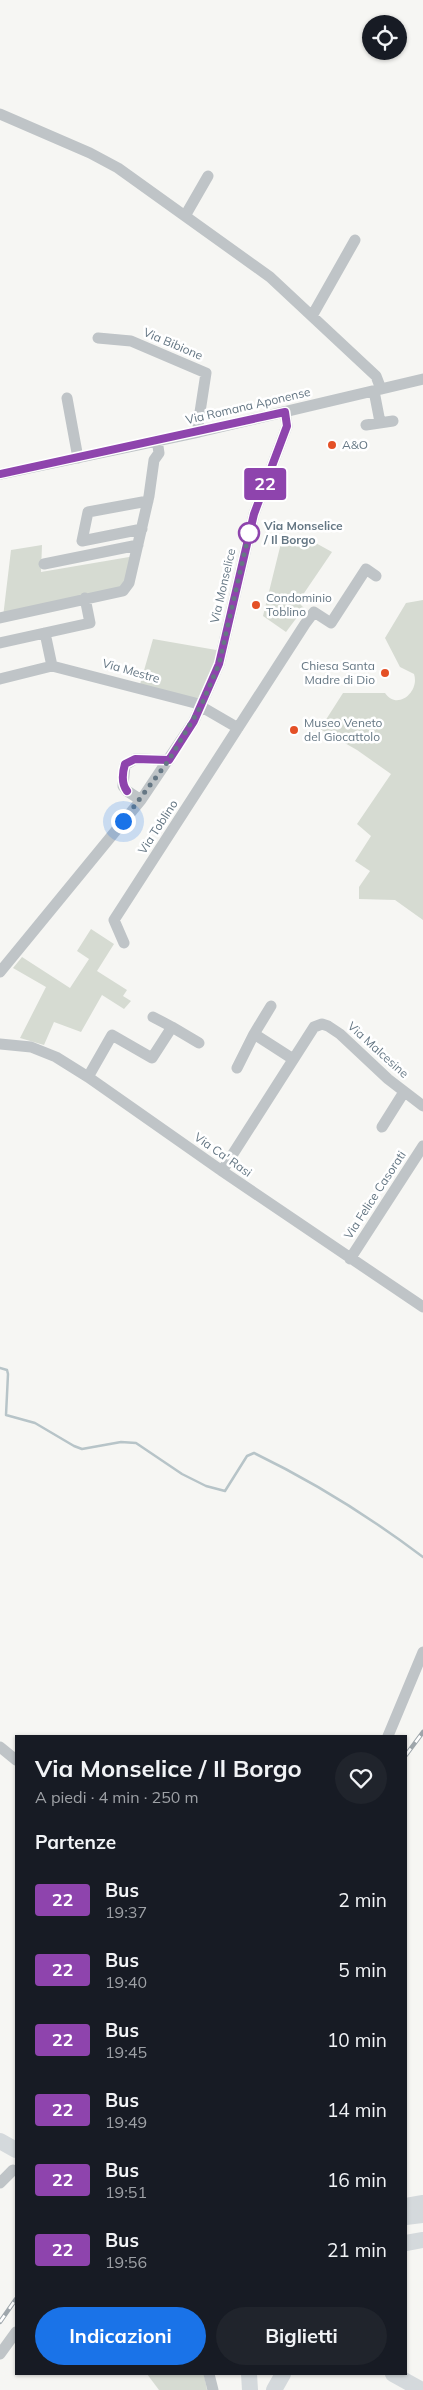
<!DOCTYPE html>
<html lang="it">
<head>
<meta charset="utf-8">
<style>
	body { margin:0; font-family:Mulish,sans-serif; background:#20242c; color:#f1f3f6; height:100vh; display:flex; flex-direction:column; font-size:19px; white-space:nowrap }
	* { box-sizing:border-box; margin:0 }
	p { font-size:16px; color:#9ea1a6 }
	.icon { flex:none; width:28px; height:28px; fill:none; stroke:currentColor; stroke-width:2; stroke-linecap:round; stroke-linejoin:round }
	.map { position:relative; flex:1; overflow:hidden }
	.side { position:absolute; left:15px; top:1735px; width:392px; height:640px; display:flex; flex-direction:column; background:#171b24; border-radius:0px; box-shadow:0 1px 4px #0004 }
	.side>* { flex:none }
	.badge { padding:0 10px; border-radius:4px; font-size:18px; line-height:32px }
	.buttons { position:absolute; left:362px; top:15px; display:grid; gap:10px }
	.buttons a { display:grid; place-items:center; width:45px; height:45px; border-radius:50%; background:#171b24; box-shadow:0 1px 4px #0004; font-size:25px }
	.you { position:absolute; width:25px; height:25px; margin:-12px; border:4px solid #fff; border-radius:50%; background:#1a73e8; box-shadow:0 0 0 8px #1a73e833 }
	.map>.badge { position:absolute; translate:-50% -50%; box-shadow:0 0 0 2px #fff }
	h2 { padding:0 20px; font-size:19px; line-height:45px }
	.round { display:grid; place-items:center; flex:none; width:52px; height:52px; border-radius:26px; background:#20242c }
	.head { display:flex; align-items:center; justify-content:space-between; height:85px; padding:0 20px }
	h1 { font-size:24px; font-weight:700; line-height:38px }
	.cta { display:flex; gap:10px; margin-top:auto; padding:10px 20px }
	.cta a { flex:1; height:58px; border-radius:30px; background:#1a73e8; color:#fff; font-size:20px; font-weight:700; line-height:58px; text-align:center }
	.cta a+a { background:#20242c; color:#f1f3f6 }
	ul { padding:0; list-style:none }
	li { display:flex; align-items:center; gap:15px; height:70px; padding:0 20px }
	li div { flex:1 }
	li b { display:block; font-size:19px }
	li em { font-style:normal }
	li .badge { min-width:55px; font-weight:700; text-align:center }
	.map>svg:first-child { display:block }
	.green { fill:#d6dbd2 }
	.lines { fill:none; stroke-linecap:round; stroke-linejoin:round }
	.stream { stroke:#b7c4c8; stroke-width:2.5 }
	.minor { stroke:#bfc4c7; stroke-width:11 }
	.highway { stroke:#d4d9dc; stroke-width:16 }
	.rail-casing { stroke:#9ea6ab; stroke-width:4.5 }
	.rail { stroke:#fff; stroke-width:2.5; stroke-dasharray:8; stroke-linecap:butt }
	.line-casing { stroke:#fff; stroke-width:11 }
	.line { stroke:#8e44ad; stroke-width:8 }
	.walk { stroke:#657784; stroke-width:5; stroke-dasharray:0 9 }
	.poi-dot { fill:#e45026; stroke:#fff; stroke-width:2 }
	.stop-dot { fill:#fff; stroke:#8e44ad; stroke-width:2.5 }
	.labels { text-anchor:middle; stroke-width:5; stroke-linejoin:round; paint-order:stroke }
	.street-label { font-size:12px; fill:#657784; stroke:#fff }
	.poi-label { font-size:12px; fill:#657784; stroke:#fff; text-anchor:start }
	.stop-label { font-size:12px; font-weight:bold; fill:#657784; stroke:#fff; text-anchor:start }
</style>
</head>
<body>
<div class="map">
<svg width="423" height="2390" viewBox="0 0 423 2390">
	<rect width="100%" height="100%" fill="#f6f6f3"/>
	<path class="green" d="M 303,536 L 332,552 L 298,602 L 304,608 L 286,632 L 263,616 L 282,539 Z
		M 42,545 L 41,572 L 135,556 L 123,591 L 3,617 L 11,550 Z
		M 423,600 L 423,920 L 395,900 L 359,899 L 359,887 L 370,871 L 355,861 L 371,836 L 357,824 L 391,774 L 357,750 L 320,729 L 343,693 L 385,693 C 397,711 420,692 414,674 L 400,667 L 385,638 L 406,603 Z
		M 153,639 L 222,651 L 201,706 L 139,688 Z
		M 91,929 L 114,944 L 97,971 L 127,990 L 123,996 L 131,1001 L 124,1009 L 102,995 L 81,1032 L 54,1022 L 44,1045 L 20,1038 L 46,987 L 13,968 L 22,957 L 70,988 L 89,959 L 77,951 Z
		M 147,2374 L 204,2374 L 207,2390 L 159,2390 Z"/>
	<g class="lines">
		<path class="stream" d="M 0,1368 L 7,1370 L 8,1374 L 6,1415 L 35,1423 L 74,1446 L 82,1449 L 121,1442 L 136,1443 L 182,1474 L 206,1486 L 225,1491 L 247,1456 L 254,1453 C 314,1482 370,1517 423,1557"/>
		<path class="minor" d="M 0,114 L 90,153 L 118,168 L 270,277 L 376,376 L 381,389
			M 185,216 L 208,176
			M 312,316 L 355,240
			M 98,338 L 131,341 L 206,373 L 198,425 L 199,432
			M 374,391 L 380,422
			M 67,398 L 78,458
			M 366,425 L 393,421
			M 0,474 L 199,432 L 423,379
			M 142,529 L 82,541 L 88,512 L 148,501
			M 44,564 L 138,545
			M 0,618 L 123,591 L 129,583 L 149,496 L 154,460 L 159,453 L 157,440
			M 45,633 L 52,666
			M 0,643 L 90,623 L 85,598
			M 0,679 L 52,666 L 195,703 L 238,728
			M 141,800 L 127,791 L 123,786 L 125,765 L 135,759 L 169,760
			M 124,943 L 114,920 L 305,624 L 314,612 L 331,623 L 366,569 L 376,576
			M 0,972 L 141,800 L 194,721 L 219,664 L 254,514 L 287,426 L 285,412
			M 153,1017 L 172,1027
			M 254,1034 L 293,1059
			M 0,1044 L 31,1047 L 56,1057 L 88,1077 L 222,1171 L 423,1307
			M 237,1068 L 254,1034 L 271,1006
			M 88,1077 L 112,1035 L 152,1058 L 172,1027 L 199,1043
			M 382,1127 L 404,1092
			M 222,1171 L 314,1027 L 322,1024 L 328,1026 L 340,1034 L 388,1079 L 423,1106
			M 350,1259 L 423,1146
			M 388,1736 L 423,1652
			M 0,1747 L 16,1760
			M 0,2183 L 13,2170
			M 0,2354 L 16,2332
			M 209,2374 L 213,2390"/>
		<path class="highway" d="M 0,2141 L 16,2150
			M 406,2206 L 423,2203
			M 406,2217 L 423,2215
			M 406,2243 L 423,2240
			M 249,2374 L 250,2390
			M 393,2374 L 422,2390
			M 274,2390 L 283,2374"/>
		<g class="rail-casing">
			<path id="rail" d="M 406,1755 L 423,1732
				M 0,2322 L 16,2299"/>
		</g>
		<use href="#rail" class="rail"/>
	</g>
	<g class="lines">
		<g class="line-casing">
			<path id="line" d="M 0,474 L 285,412 L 287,426 L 254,514 L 219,664 L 194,721 L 169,760 L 135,759 L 125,764 C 122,774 121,783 127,791"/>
		</g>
		<use href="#line" class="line"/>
		<path class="walk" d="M 123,821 L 169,760 L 201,706 L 219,664 L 249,533"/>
	</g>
	<g class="poi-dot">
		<circle cx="332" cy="445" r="5"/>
		<circle cx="256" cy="605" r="5"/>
		<circle cx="385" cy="673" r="5"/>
		<circle cx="294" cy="730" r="5"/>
	</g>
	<circle class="stop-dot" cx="249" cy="533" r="10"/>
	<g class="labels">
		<g class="street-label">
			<text transform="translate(173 344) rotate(23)" y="4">Via Bibione</text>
			<text transform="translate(248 406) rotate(-13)" y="4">Via Romana Aponense</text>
			<text transform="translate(223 586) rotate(-77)" y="4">Via Monselice</text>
			<text transform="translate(131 671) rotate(16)" y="4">Via Mestre</text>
			<text transform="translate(158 827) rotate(-57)" y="4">Via Toblino</text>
			<text transform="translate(378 1050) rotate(42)" y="4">Via Malcesine</text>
			<text transform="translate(223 1155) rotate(35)" y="4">Via Ca' Rasi</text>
			<text transform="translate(375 1195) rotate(-57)" y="4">Via Felice Casorati</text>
		</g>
		<g class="poi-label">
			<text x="342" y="449">A&amp;O</text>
			<text x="266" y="602">Condominio<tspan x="266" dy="14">Toblino</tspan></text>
			<text x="375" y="670" text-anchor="end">Chiesa Santa<tspan x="375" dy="14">Madre di Dio</tspan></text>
			<text x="304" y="727">Museo Veneto<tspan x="304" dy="14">del Giocattolo</tspan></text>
		</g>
		<g class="stop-label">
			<text x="264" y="530">Via Monselice<tspan x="264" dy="14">/ Il Borgo</tspan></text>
		</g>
	</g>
</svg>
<div class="buttons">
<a><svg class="icon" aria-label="locate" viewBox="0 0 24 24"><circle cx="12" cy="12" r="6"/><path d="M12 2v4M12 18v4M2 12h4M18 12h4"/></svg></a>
</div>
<div class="you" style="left:123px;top:821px"></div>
<b class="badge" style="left:265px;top:484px;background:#8e44ad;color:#fff">22</b>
<section class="side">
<div class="head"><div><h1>Via Monselice / Il Borgo</h1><p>A piedi · 4 min · 250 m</p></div><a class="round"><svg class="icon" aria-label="heart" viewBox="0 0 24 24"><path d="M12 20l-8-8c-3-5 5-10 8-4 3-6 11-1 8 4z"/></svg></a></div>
<h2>Partenze</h2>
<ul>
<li><span class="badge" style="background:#8e44ad;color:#fff">22</span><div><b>Bus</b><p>19:37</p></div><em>2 min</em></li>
<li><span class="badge" style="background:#8e44ad;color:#fff">22</span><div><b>Bus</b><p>19:40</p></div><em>5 min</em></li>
<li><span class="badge" style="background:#8e44ad;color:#fff">22</span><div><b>Bus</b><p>19:45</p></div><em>10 min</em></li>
<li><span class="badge" style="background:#8e44ad;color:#fff">22</span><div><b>Bus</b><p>19:49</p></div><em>14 min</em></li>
<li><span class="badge" style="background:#8e44ad;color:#fff">22</span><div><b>Bus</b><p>19:51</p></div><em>16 min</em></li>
<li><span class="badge" style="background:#8e44ad;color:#fff">22</span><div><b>Bus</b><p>19:56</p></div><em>21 min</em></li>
</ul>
<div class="cta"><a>Indicazioni</a><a>Biglietti</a></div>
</section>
</div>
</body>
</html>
